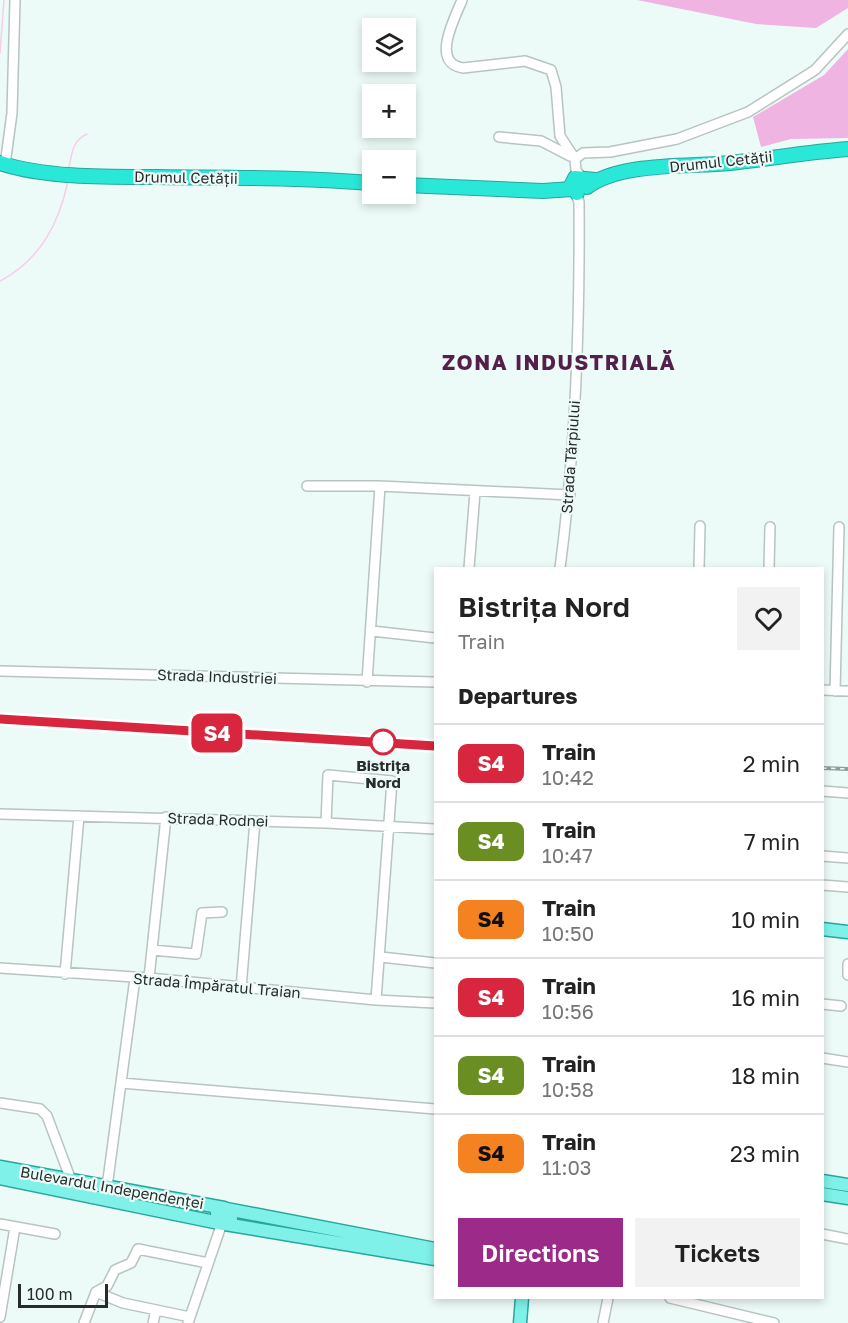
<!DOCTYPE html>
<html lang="en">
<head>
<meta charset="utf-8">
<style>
	body { margin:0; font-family:"Golos Text",sans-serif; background:#f2f2f2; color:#222; height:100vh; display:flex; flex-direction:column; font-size:22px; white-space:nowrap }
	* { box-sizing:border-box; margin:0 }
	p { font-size:20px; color:#767676 }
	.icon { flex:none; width:33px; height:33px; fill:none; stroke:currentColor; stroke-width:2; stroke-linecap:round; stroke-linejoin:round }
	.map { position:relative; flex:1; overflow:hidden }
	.panel { position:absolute; left:434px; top:567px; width:390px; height:732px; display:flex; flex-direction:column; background:#fff; border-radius:0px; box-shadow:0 3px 9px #0003 }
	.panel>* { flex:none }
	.badge { padding:0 12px; border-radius:9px; font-size:21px; line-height:39px }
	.buttons { position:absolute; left:362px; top:18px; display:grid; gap:12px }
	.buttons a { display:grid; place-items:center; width:54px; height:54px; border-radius:0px; background:#fff; box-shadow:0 3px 9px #0003; font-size:30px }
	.scale { position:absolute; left:18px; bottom:15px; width:90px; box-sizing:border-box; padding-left:6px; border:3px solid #272c2b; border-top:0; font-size:16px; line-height:21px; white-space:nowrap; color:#272c2b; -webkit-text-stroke:4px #edfbf8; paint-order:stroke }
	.map>.badge { position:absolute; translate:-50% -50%; box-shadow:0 0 0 3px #fff }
	h2 { padding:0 24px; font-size:22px; line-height:54px }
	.round { display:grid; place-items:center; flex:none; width:63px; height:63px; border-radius:0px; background:#f2f2f2 }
	.overview { display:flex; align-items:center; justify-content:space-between; height:102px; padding:0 24px }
	h1 { font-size:28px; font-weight:600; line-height:45px }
	.action { display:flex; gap:12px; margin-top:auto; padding:12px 24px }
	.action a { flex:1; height:69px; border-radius:0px; background:#9b2a88; color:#fff; font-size:24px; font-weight:600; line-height:69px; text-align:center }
	.action a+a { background:#f2f2f2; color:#222 }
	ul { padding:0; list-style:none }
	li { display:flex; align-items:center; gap:18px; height:78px; padding:0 24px; border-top:2px solid #e0e0e0 }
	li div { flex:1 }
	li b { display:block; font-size:22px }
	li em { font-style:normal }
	li .badge { min-width:66px; font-weight:700; text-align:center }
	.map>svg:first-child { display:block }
	.green { fill:#f0b4e2 }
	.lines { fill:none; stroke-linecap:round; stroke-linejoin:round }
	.stream { stroke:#f7cdec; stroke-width:1.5 }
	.minor-casing { stroke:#b7c4c2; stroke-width:12 }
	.major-casing { stroke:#28a69b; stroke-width:15 }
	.highway-casing { stroke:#28a69b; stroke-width:16 }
	.minor { stroke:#fff; stroke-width:9 }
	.major { stroke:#7ff1e8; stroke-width:12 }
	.highway { stroke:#29e8d8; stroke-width:14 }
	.rail-casing { stroke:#929c9a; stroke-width:4 }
	.rail { stroke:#edfbf8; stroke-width:1.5; stroke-dasharray:4.5; stroke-linecap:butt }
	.line-casing { stroke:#fff; stroke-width:14 }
	.line { stroke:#d7263d; stroke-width:9 }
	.stop-dot { fill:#fff; stroke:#d7263d; stroke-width:3 }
	.labels { text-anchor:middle; stroke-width:4.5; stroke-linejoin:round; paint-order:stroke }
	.street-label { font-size:15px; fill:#272c2b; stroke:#edfbf8 }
	.stop-label { font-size:15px; font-weight:bold; fill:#272c2b; stroke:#edfbf8 }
	.district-label { font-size:21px; font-weight:bold; letter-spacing:1.5px; fill:#551f4b; stroke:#edfbf8 }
</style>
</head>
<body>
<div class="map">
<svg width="848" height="1323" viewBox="0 0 848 1323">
	<rect width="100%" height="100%" fill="#edfbf8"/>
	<path class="green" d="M 637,0 L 848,0 L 848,8 L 816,28 L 756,24 Z
		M 848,49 L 848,138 L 791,139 L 761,147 L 753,117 L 824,75 Z"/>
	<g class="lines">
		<path class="stream" d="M 0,53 L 4,0
			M 69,168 C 72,153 72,141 87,134
			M 0,281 C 40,260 59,224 68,181"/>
		<g class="minor-casing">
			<path id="minor" d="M 462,0 C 455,18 430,63 463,68 L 525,61 L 551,70 L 556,87 L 560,136 L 575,159 L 576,170 L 581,177
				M 499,137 L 541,141 L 570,156
				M 575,159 L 583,153 L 610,152 L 677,139 L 748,112 L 815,70 L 848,34
				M 5,165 L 12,113 L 15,0
				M 307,486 L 380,486 L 570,495
				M 469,568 L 475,492
				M 560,568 C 576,447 580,324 579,202 L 575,192
				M 699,568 L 700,526
				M 769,568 L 770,527
				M 372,631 L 435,638
				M 0,671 L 435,682
				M 367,682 L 380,486
				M 822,690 L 848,691
				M 835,691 L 839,527
				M 822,791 L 848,793
				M 0,814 L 326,823 L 435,829
				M 326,823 L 328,775 L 392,781 L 376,1000
				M 822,856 L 848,858
				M 822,885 L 848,887
				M 152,950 L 196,954 L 202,913 L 222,912
				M 381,957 L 435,963
				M 848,964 L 848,975
				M 0,968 L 149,978 L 376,1000 L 435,1003
				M 65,974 L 79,816
				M 149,978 L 166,817
				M 241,988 L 255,821
				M 822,1004 L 841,1006
				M 822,1058 L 848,1062
				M 121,1083 L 435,1109
				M 0,1103 L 40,1109 L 47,1116 L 71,1180
				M 107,1187 L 135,978
				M 0,1224 L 55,1234
				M 822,1234 L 848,1239
				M 96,1292 L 107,1286 L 115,1270 L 131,1263 L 138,1249 L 208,1263
				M 96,1292 L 123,1303 L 190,1317
				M 670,1298 L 774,1323
				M 0,1317 L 15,1227
				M 84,1323 L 96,1292
				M 153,1323 L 156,1310
				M 188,1323 L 222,1223
				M 603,1323 L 608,1298"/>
		</g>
		<g class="major-casing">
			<path id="major" d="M 822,929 L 848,932
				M 0,1167 L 224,1208
				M 0,1178 L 224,1224 L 231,1219 L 229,1210 L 222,1209 L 217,1213 L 220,1222
				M 822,1181 L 848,1185
				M 822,1194 L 848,1198
				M 227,1209 L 435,1249
				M 225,1224 L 435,1259
				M 520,1323 L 522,1298"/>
		</g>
		<g class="highway-casing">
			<path id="highway" d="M 0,163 C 46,178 107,177 156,177 C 228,178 300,177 372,183
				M 405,185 L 543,191 L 572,189
				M 587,187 C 620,162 689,167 730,163 C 769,159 808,152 848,149
				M 577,193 L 571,186 L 575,178 L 595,180"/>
		</g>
		<use href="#minor" class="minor"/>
		<use href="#major" class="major"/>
		<use href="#highway" class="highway"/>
		<g class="rail-casing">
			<path id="rail" d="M 0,719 L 435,746
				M 822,768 L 848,769"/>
		</g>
		<use href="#rail" class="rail"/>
	</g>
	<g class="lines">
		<g class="line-casing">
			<path id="line" d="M 0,719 L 435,746"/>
		</g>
		<use href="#line" class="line"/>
	</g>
	<circle class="stop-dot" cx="383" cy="742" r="12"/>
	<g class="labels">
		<g class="street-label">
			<text transform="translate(721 162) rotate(-6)" y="5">Drumul Cetății</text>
			<text transform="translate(186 178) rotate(1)" y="5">Drumul Cetății</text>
			<text transform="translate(571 457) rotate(-86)" y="5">Strada Tărpiului</text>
			<text transform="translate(217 677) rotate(2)" y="5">Strada Industriei</text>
			<text transform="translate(218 820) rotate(2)" y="5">Strada Rodnei</text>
			<text transform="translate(217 986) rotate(5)" y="5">Strada Împăratul Traian</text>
			<text transform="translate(112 1188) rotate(10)" y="5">Bulevardul Independenței</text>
		</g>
		<g class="stop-label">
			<text x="383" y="771">Bistrița<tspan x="383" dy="17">Nord</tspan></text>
		</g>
		<g class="district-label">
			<text x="559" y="370">ZONA INDUSTRIALĂ</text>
		</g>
	</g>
</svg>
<div class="buttons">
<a><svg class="icon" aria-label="layers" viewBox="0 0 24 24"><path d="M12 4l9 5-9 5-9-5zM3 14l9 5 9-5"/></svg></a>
<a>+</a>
<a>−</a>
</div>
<div class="scale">100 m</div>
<b class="badge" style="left:217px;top:733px;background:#d7263d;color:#fff">S4</b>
<section class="panel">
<div class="overview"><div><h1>Bistrița Nord</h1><p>Train</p></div><a class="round"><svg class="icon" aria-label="heart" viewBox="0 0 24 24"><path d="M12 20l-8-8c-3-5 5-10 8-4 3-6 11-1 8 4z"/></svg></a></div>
<h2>Departures</h2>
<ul>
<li><span class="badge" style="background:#d7263d;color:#fff">S4</span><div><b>Train</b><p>10:42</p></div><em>2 min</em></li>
<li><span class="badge" style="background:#6b8e23;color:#fff">S4</span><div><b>Train</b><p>10:47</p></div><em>7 min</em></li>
<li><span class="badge" style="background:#f58220;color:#111">S4</span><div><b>Train</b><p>10:50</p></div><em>10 min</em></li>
<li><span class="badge" style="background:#d7263d;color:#fff">S4</span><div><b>Train</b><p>10:56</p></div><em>16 min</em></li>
<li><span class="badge" style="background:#6b8e23;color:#fff">S4</span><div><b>Train</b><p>10:58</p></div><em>18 min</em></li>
<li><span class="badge" style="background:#f58220;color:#111">S4</span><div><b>Train</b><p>11:03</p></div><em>23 min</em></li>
</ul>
<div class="action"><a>Directions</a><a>Tickets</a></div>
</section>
</div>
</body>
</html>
